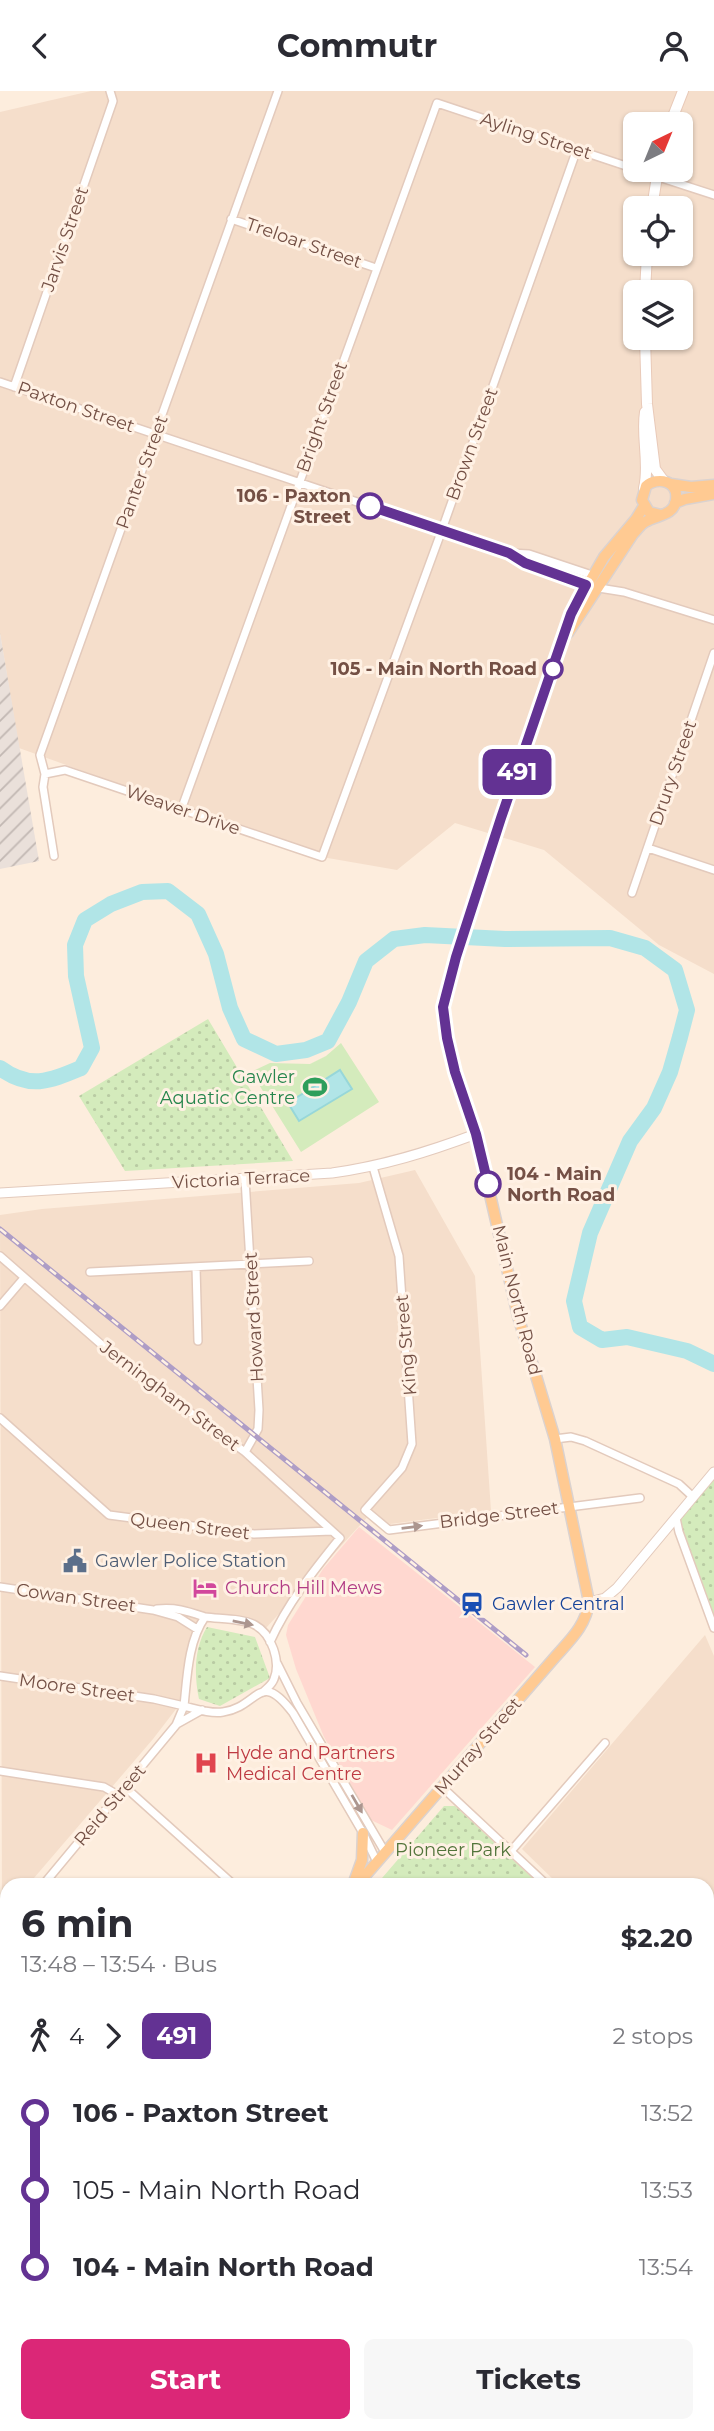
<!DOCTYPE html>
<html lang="en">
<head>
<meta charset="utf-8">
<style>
	body { margin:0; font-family:Montserrat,sans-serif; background:#f7f7f7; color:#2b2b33; height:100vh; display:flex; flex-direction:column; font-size:26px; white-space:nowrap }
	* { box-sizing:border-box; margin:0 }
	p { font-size:23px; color:#7c7c81 }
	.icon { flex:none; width:38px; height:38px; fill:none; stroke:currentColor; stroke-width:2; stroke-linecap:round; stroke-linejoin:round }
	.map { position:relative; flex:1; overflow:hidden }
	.side { position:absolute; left:0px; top:1787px; width:714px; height:555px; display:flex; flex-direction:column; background:#fff; border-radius:21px 21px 0 0; box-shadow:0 2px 5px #0004 }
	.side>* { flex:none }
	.badge { padding:0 14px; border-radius:10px; font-size:24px; line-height:46px }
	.needle { width:46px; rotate:43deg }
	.controls { position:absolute; left:623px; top:21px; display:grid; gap:14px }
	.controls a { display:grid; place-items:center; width:70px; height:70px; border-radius:10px; background:#fff; box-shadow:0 2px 5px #0004; font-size:35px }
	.map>.badge { position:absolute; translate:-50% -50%; box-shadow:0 0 0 4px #fff }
	.legs { display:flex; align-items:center; gap:10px; height:77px; padding:0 21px; font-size:23px }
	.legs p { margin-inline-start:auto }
	.headline { display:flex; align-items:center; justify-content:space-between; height:119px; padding:0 21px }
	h1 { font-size:38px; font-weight:700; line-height:52px }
	.action { display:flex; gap:14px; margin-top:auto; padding:14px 21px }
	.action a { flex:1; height:80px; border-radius:10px; background:#db2777; color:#fff; font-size:28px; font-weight:700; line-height:80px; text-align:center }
	.action a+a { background:#f7f7f7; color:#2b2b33 }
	ul { padding:0 21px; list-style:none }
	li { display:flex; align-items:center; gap:24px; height:77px; font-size:26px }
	li i { display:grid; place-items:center; width:10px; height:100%; margin:0 9px; background:currentColor }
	li i::after { content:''; width:18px; height:18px; margin:-9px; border:5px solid; border-radius:50%; background:#fff }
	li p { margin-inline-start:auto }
	li:first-child i { background:linear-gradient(#0000 50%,currentColor 0) }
	li:last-child i { background:linear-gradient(currentColor 50%,#0000 0) }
	header { display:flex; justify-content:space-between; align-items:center; height:91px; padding:0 21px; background:#fff; font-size:32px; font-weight:700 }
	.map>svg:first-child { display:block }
	.residential { fill:#f5decb; fill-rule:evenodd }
	.commercial { fill:#ffd8d0 }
	.industrial { fill:url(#industrial-furrows) }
	.education { fill:#eadaf9 }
	.grass { fill:#d4ebbc }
	.park { fill:url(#park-dots) }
	.water { fill:#b1e5e7; stroke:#97d7d9; stroke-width:2 }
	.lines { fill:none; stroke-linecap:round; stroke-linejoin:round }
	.river { stroke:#b1e5e7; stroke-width:16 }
	.minor-casing { stroke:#e3cabc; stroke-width:10 }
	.tertiary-casing { stroke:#e3cabc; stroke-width:11 }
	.secondary-casing { stroke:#e9cab9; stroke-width:12 }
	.primary-casing { stroke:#dbd2cf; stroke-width:13 }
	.minor { stroke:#fff; stroke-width:7 }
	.tertiary { stroke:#fff; stroke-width:9 }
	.secondary { stroke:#fff; stroke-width:10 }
	.primary { stroke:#ffca92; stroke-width:10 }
	.rail-casing { stroke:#ae9dc6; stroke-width:5 }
	.rail { stroke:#fff1e4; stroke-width:2.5; stroke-dasharray:8; stroke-linecap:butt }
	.oneway { fill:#ac968f }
	.line-1-casing { stroke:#fff; stroke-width:16 }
	.line-1 { stroke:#633293; stroke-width:10 }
	.stop-1-dot { fill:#fff; stroke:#633293; stroke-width:3.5 }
	.labels { text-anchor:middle; stroke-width:6; stroke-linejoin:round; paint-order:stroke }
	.street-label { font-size:18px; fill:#745045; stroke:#fff1e4 }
	.stop-label { font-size:18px; font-weight:bold; fill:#745045; stroke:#fff1e4; text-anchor:end }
	.leisure-label { font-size:18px; fill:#27864d; stroke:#fff1e4; text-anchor:end }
	.service-label { font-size:18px; fill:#4e5e75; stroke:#fff1e4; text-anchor:start }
	.hotel-label { font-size:18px; fill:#b23c85; stroke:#fff1e4; text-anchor:start }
	.transit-label { font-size:18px; fill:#164399; stroke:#fff1e4; text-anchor:start }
	.health-label { font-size:18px; fill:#be3a42; stroke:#fff1e4; text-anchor:start }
	.park-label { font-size:18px; fill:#52743a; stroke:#fff1e4 }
</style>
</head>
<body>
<header><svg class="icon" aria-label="back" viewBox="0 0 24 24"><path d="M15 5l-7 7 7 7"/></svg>Commutr<svg class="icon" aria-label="person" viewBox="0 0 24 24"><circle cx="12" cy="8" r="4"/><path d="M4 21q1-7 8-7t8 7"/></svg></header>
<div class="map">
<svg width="714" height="2340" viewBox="0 0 714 2340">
	<defs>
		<pattern id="industrial-furrows" width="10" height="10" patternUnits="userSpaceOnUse" patternTransform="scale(1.75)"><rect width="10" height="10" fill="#eae0da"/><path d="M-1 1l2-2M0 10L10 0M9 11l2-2" fill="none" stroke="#c2b8b3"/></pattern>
		<pattern id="park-dots" width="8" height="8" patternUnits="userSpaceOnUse" patternTransform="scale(1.75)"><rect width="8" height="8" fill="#d4ebbc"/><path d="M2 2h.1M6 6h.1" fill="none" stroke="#b9cba3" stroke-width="1.8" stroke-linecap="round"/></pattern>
	</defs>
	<rect width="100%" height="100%" fill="#fdeddd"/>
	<path class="residential" d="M 91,0 L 714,0 L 714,883 L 659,854 L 544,759 L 455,732 L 397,779 L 322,766 L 19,657 L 0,542 L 0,21 ZM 635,33 L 681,33 L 681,79 L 635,79 ZM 635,117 L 681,117 L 681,163 L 635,163 ZM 635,201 L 681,201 L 681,247 L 635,247 Z
		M 415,1079 L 475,1185 L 491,1420 L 390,1433 L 372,1421 L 266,1537 L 204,1527 L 183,1609 L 153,1648 L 28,1794 L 7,1794 L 7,1818 L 2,1824 L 0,1124 L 42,1118 L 359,1092 Z
		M 705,1544 L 714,1565 L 714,2340 L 137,2340 L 141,2334 L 707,2334 L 707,1794 L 559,1794 L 522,1758 Z"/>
	<path class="commercial" d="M 359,1436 L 535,1576 L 392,1739 L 371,1729 L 324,1646 L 296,1578 L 286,1544 L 288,1534 L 323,1478 Z"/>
	<path class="industrial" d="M 0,542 L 39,770 L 0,778 Z"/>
	<path class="education" d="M 707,2046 L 714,2049 L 714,2245 L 707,2241 Z"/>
	<path class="grass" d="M 341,952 L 379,1011 L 301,1061 L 251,981 L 270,972 L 310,973 L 326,965 Z
		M 713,2188 L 714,2239 L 712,2243 L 707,2240 L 707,2200 Z"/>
	<path class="park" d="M 208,928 L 293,1070 L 125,1080 L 79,1005 Z
		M 714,1381 L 714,1530 L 676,1427 Z
		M 207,1536 L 255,1546 L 270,1587 L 220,1615 L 199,1608 C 194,1584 194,1557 207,1536 Z
		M 444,1715 L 455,1715 L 540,1794 L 376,1794 Z"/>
	<path class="water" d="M 340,979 L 352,998 L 299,1030 L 288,1012 Z"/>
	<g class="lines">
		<path class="river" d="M 0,977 C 30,999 50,990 81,977 L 92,957 L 76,885 L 75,854 L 85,829 L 111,813 L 142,801 L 168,800 L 198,823 L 216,863 L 230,917 L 244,948 L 276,963 L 306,959 L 328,950 L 349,911 L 366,870 L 394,848 L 425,844 L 505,848 L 610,847 L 645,857 L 675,879 L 687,919 L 680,946 L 670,981 L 654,1017 L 630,1050 L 590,1142 L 574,1210 L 580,1236 L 602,1249 L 627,1246 L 687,1260 L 714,1273"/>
		<g class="minor-casing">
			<path id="minor" d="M 637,79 L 714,104
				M 231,128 L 376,177
				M 0,291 L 509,462 L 525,472 L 586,494
				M 14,296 L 113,10 L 110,0
				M 510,462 L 529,463 L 592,484
				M 599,497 L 624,501 L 714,529
				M 45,683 L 65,679 L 322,766 L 439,447 L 577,58
				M 181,719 L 437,12 L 635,78
				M 648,757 L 714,779
				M 54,765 L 43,696 L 45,683 L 40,664 L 278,0
				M 632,802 L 714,562
				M 373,1076 L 399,1165 L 412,1353 L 402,1377 L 365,1419 L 389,1439 L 640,1407
				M 0,1165 L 126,1275 L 245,1361 L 340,1447 C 314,1479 287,1513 270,1551
				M 196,1176 L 198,1250
				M 90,1181 L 309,1170
				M 0,1215 L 24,1187
				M 0,1327 L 109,1424 L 254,1443 L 332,1440
				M 555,1348 L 571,1346 L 585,1350 L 679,1393 L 692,1405
				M 245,1361 L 258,1338 L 259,1319 L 245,1088
				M 676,1427 L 679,1441 L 714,1537
				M 0,1496 L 153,1519 L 178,1526 L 197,1538
				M 157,1518 C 176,1516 187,1520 205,1526
				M 277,1572 L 297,1612 L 385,1761
				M 0,1585 L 154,1608 L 184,1615 L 176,1634 L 43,1794
				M 263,1601 C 267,1597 272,1594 274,1588 C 281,1571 272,1543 255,1534 C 242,1527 220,1528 205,1526 C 188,1550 187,1587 184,1615 C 196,1618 211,1623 223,1621 C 259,1616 259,1577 293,1622 L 363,1742 L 377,1771
				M 177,1633 L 202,1619
				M 0,1680 L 104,1696 L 118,1704
				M 125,1696 L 234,1794
				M 442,1696 L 547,1794
				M 511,1760 L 605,1652
				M 0,1842 L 7,1835
				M 707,1881 L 714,1873
				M 0,2031 L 7,2037
				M 707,2261 L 714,2267
				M 617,2334 L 623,2340
				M 6,2340 L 11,2334
				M 312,2340 L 317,2334
				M 513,2340 L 517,2334"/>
		</g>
		<g class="tertiary-casing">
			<path id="tertiary" d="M 0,1102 L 332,1082 C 383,1075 428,1061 476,1043
				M 589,1511 L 605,1507 L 617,1497 L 714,1381"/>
		</g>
		<g class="secondary-casing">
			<path id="secondary" d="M 670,33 L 683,0
				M 652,117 L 658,79
				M 645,201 L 647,163
				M 645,247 L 647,313 L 655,378 L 663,389
				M 644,397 C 650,373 641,346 645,321
				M 0,2249 L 7,2261
				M 58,2334 L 62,2340"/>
		</g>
		<g class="primary-casing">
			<path id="primary" d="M 671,393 L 691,396 L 714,394
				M 675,412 L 685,408 L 714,403
				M 568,542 L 633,443 C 637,439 640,434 645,431 C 656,424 674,425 676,409 C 679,390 658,385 646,395 L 642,409 L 649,421 L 661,424
				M 353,1794 L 362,1769 L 363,1742
				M 357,1794 L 556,1565 C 571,1548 586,1534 589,1511 L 555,1348 L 518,1225 L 476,1043 L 455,981 L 447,947 L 443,916 L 456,866 L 501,728 L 571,523 L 604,466 L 636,428 L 644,415
				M 707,2032 L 714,2034
				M 0,2207 L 7,2199"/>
		</g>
		<use href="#minor" class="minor"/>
		<use href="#tertiary" class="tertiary"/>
		<use href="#secondary" class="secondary"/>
		<use href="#primary" class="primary"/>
		<g class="rail-casing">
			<path id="rail" d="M 0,1138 L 526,1564"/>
		</g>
		<use href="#rail" class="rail"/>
	</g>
	<defs><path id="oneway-solid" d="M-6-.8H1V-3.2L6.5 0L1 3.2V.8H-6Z" transform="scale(1.75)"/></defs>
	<g class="oneway">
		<use href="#oneway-solid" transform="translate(412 1436) rotate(-7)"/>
		<use href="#oneway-solid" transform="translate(243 1532) rotate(11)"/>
		<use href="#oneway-solid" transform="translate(357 1713) rotate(60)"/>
	</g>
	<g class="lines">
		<g class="line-1-casing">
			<path id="line-1" d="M 370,415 L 509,462 L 525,472 L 586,494 L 571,523 L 501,727 L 456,866 L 443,916 L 447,947 L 455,981 L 476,1043 L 488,1093"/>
		</g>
		<use href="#line-1" class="line-1"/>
	</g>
	<defs>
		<g id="stadium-bare" transform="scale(1.89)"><path d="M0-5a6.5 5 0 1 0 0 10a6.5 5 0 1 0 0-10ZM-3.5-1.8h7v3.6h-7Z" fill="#2e9e5b" stroke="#fff1e4" stroke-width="2.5" paint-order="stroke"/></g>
		<g id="civic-bare" transform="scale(1.89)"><path d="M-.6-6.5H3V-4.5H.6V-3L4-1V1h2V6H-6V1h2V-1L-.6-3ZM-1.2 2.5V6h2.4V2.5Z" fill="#5c6f8a" stroke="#fff1e4" stroke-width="2.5" paint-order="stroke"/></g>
		<g id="hotel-bare" transform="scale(1.89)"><path d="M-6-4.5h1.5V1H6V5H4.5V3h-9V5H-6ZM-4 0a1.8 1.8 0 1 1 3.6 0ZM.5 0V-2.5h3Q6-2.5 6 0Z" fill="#d1479c" stroke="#fff1e4" stroke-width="2.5" paint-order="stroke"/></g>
		<g id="station-bare" transform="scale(1.89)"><path d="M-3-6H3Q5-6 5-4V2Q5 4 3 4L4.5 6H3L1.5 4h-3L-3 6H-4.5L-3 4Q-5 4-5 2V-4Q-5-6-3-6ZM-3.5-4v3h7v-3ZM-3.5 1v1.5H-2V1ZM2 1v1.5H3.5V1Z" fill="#1a4fb4" stroke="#fff1e4" stroke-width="2.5" paint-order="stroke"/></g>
		<g id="hospital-bare" transform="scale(1.89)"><path d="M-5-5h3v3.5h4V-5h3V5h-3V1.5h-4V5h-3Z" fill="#e0444e" stroke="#fff1e4" stroke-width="2.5" paint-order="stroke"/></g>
	</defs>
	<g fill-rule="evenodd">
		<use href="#stadium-bare" x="315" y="996"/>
		<use href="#civic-bare" x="75" y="1470"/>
		<use href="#hotel-bare" x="205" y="1497"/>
		<use href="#station-bare" x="472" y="1513"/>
		<use href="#hospital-bare" x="206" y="1672"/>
	</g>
	<g class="stop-1-dot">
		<circle cx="370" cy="415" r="12"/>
		<circle cx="553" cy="578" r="9"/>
		<circle cx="488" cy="1093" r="12"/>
	</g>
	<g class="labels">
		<g class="street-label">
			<text transform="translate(536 45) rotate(18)" y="6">Ayling Street</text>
			<text transform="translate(65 148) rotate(-71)" y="6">Jarvis Street</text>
			<text transform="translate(304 152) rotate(19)" y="6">Treloar Street</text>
			<text transform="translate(76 316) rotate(19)" y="6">Paxton Street</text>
			<text transform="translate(322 326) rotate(-70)" y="6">Bright Street</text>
			<text transform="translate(472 353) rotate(-70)" y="6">Brown Street</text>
			<text transform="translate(142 381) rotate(-70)" y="6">Panter Street</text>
			<text transform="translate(673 682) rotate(-71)" y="6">Drury Street</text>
			<text transform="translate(183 719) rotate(19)" y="6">Weaver Drive</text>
			<text transform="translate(241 1088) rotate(-3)" y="6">Victoria Terrace</text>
			<text transform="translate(517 1209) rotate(76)" y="6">Main North Road</text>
			<text transform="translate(254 1226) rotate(-93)" y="6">Howard Street</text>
			<text transform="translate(406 1254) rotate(-95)" y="6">King Street</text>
			<text transform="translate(170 1305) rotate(37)" y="6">Jerningham Street</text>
			<text transform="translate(499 1424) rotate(-7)" y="6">Bridge Street</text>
			<text transform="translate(190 1435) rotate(7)" y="6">Queen Street</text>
			<text transform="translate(76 1507) rotate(8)" y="6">Cowan Street</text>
			<text transform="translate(77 1597) rotate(8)" y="6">Moore Street</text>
			<text transform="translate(478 1655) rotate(-49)" y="6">Murray Street</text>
			<text transform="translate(110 1714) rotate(-50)" y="6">Reid Street</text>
		</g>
		<g class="stop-label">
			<text x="351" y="411">106 - Paxton<tspan x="351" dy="21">Street</tspan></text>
			<text x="537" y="584">105 - Main North Road</text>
			<text x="507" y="1089" text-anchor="start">104 - Main<tspan x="507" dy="21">North Road</tspan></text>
		</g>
		<g class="leisure-label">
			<text x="295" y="992">Gawler<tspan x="295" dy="21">Aquatic Centre</tspan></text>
		</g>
		<g class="service-label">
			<text x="95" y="1476">Gawler Police Station</text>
		</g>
		<g class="hotel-label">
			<text x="225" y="1503">Church Hill Mews</text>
		</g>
		<g class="transit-label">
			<text x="492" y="1519">Gawler Central</text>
		</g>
		<g class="health-label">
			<text x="226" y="1668">Hyde and Partners<tspan x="226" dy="21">Medical Centre</tspan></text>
		</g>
		<g class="park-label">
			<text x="453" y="1765">Pioneer Park</text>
		</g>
	</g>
</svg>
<div class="controls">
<a><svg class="needle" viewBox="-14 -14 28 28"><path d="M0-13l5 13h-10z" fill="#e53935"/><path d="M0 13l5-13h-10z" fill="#7c7c81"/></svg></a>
<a><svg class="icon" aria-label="locate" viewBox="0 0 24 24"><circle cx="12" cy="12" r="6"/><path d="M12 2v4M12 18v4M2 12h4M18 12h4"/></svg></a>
<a><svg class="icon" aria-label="layers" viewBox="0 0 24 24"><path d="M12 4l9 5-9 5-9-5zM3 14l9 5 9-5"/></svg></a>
</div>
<b class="badge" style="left:517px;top:681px;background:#633293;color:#fff">491</b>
<section class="side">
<div class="headline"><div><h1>6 min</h1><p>13:48 – 13:54 · Bus</p></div><b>$2.20</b></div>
<div class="legs"><svg class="icon" aria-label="walk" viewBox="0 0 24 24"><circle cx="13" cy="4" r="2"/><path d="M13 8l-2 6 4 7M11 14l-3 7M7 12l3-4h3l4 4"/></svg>4<svg class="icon" aria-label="forward" viewBox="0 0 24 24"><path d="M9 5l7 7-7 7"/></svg><b class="badge" style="background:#633293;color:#fff">491</b><p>2 stops</p></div>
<ul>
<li><i style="color:#633293"></i><b>106 - Paxton Street</b><p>13:52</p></li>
<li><i style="color:#633293"></i><span>105 - Main North Road</span><p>13:53</p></li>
<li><i style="color:#633293"></i><b>104 - Main North Road</b><p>13:54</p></li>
</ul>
<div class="action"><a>Start</a><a>Tickets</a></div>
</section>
</div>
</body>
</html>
